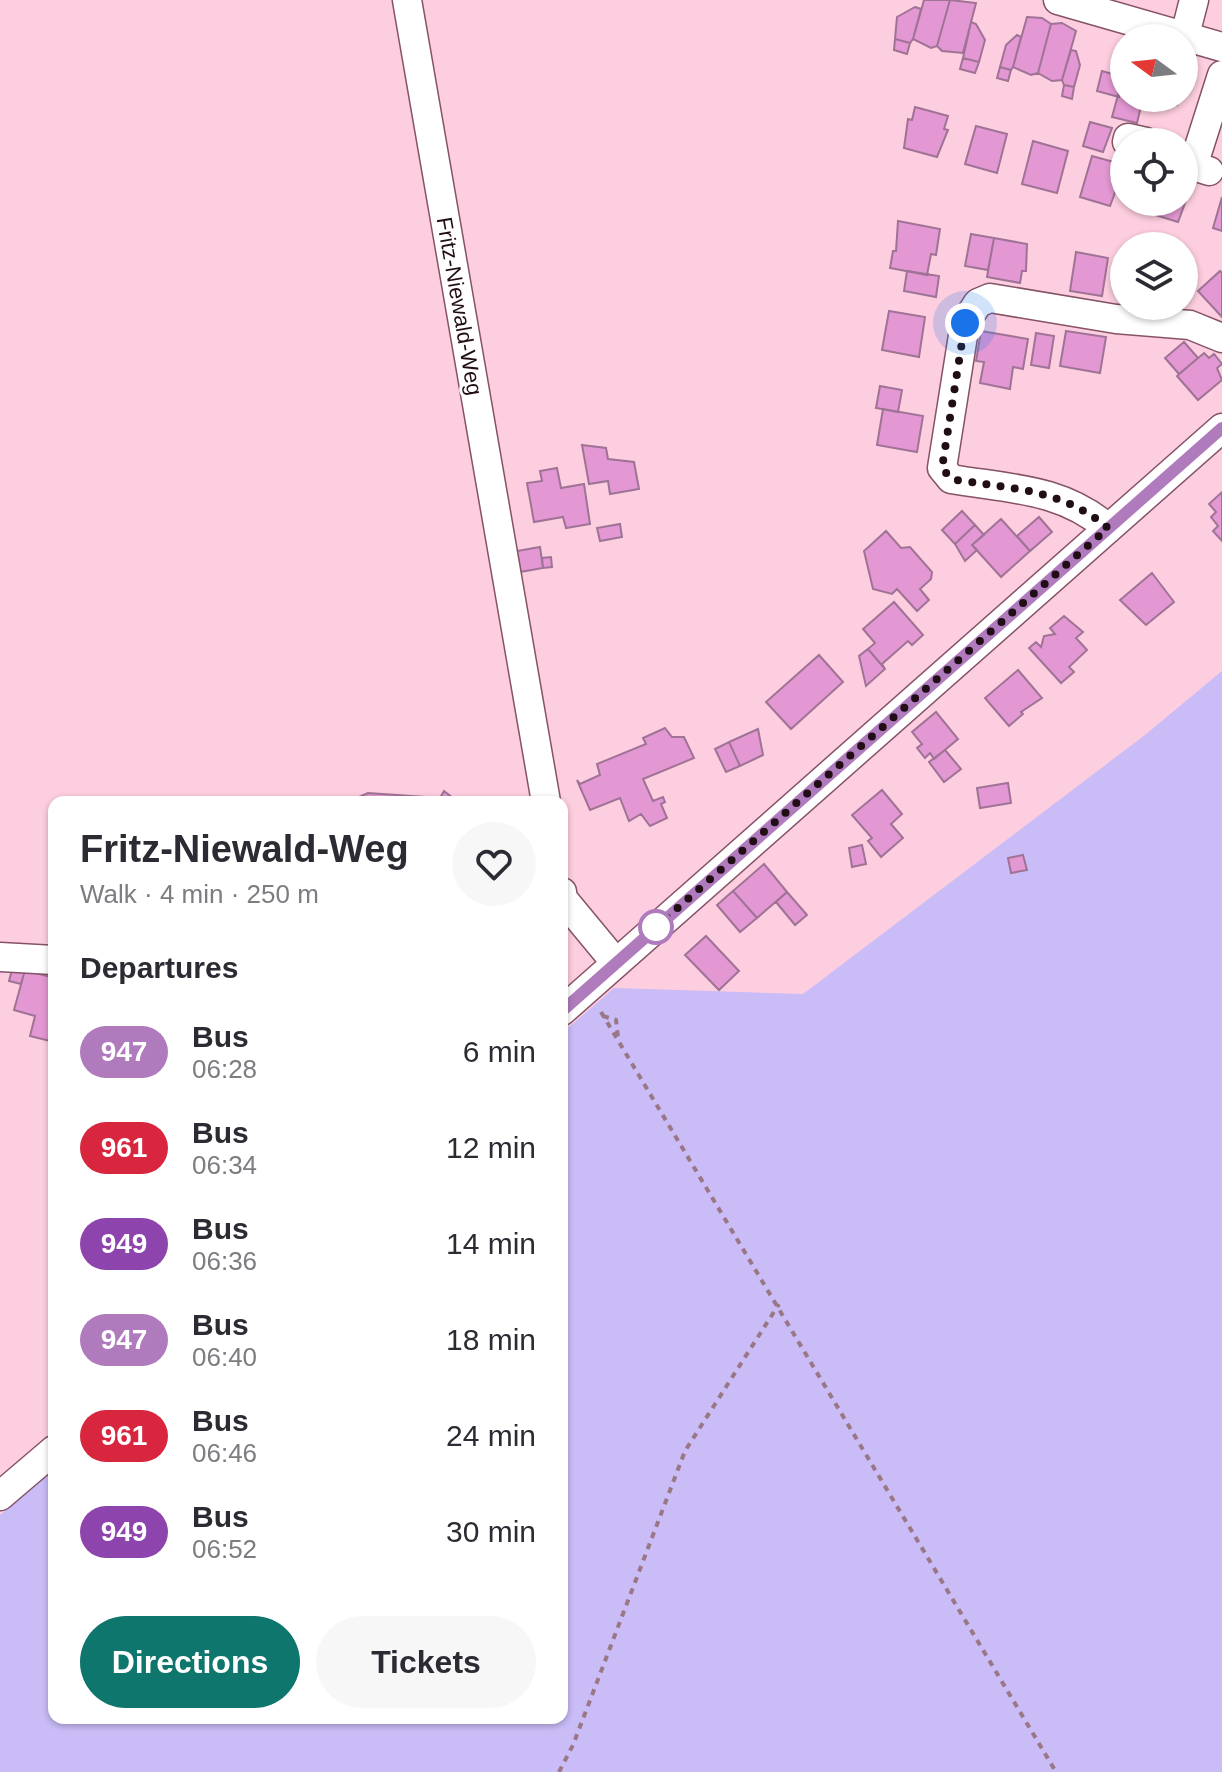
<!DOCTYPE html>
<html lang="en">
<head>
<meta charset="utf-8">
<style>
	body { margin:0; font-family:Arial,sans-serif; background:#f7f7f7; color:#2b2b33; height:100vh; display:flex; flex-direction:column; font-size:30px; white-space:nowrap }
	* { box-sizing:border-box; margin:0 }
	p { font-size:26px; color:#7c7c81 }
	.icon { flex:none; width:44px; height:44px; fill:none; stroke:currentColor; stroke-width:2; stroke-linecap:round; stroke-linejoin:round }
	.map { position:relative; flex:1; overflow:hidden }
	.side { position:absolute; left:48px; top:796px; width:520px; height:928px; display:flex; flex-direction:column; background:#fff; border-radius:16px; box-shadow:0 2px 6px #0004 }
	.side>* { flex:none }
	.badge { padding:0 16px; border-radius:26px; font-size:28px; line-height:52px }
	.needle { width:52px; rotate:285deg }
	.tools { position:absolute; left:1110px; top:24px; display:grid; gap:16px }
	.tools a { display:grid; place-items:center; width:88px; height:88px; border-radius:50%; background:#fff; box-shadow:0 2px 6px #0004; font-size:40px }
	.you { position:absolute; width:40px; height:40px; margin:-20px; border:6px solid #fff; border-radius:50%; background:#1a73e8; box-shadow:0 0 0 12px #1a73e833 }
	.map>.badge { position:absolute; translate:-50% -50%; box-shadow:0 0 0 4px #fff }
	h2 { padding:0 32px; font-size:30px; line-height:72px }
	.round { display:grid; place-items:center; flex:none; width:84px; height:84px; border-radius:42px; background:#f7f7f7 }
	.headline { display:flex; align-items:center; justify-content:space-between; height:136px; padding:0 32px }
	h1 { font-size:38px; font-weight:700; line-height:60px }
	.primary-button { display:flex; gap:16px; margin-top:auto; padding:16px 32px }
	.primary-button a { flex:1; height:92px; border-radius:48px; background:#0f766e; color:#fff; font-size:32px; font-weight:700; line-height:92px; text-align:center }
	.primary-button a+a { background:#f7f7f7; color:#2b2b33 }
	ul { padding:0; list-style:none }
	li { display:flex; align-items:center; gap:24px; height:96px; padding:0 32px }
	li div { flex:1 }
	li b { display:block; font-size:30px }
	li em { font-style:normal }
	li .badge { min-width:88px; font-weight:700; text-align:center }
	.map>svg:first-child { display:block }
	.green { fill:#c9bcf7 }
	.building { fill:#e398d3; stroke:#9f7395; stroke-width:2 }
	.lines { fill:none; stroke-linecap:round; stroke-linejoin:round }
	.minor-casing { stroke:#855266; stroke-width:31 }
	.path { stroke:#997784; stroke-width:4; stroke-dasharray:6 6; stroke-linecap:butt }
	.minor { stroke:#fff; stroke-width:28 }
	.line-casing { stroke:#fff; stroke-width:18 }
	.line { stroke:#b07bbd; stroke-width:12 }
	.walk { stroke:#200d15; stroke-width:8; stroke-dasharray:0 14.4 }
	.stop-dot { fill:#fff; stroke:#b07bbd; stroke-width:4 }
	.labels { text-anchor:middle; stroke-width:6; stroke-linejoin:round; paint-order:stroke }
	.street-label { font-size:22px; fill:#200d15; stroke:#fefefe }
</style>
</head>
<body>
<div class="map">
<svg width="1222" height="1772" viewBox="0 0 1222 1772">
	<rect width="100%" height="100%" fill="#fdcedf"/>
	<path class="green" d="M 1222,671 L 1222,1772 L 0,1772 L 0,1515 L 54,1469 L 54,1718 L 562,1718 L 562,1033 L 614,988 L 803,994 L 1145,735 Z"/>
	<path class="building" d="M 924,0 L 950,0 L 937,46 L 931,48 L 913,39 Z
		M 950,0 L 976,3 L 963,53 L 942,51 L 937,46 Z
		M 915,7 L 921,9 L 913,39 L 910,43 L 895,39 L 897,17 Z
		M 1027,17 L 1042,18 L 1051,24 L 1038,73 L 1031,75 L 1013,67 Z
		M 971,22 L 976,24 L 985,40 L 979,62 L 963,58 Z
		M 1062,23 L 1076,31 L 1062,80 L 1052,81 L 1038,73 L 1051,24 Z
		M 1017,35 L 1021,37 L 1013,67 L 1011,70 L 1000,67 L 1006,45 Z
		M 895,39 L 910,43 L 907,54 L 894,50 Z
		M 1071,50 L 1076,51 L 1080,65 L 1074,87 L 1064,85 L 1062,80 Z
		M 1184,57 L 1191,59 L 1184,83 Z
		M 963,58 L 979,62 L 975,73 L 960,69 Z
		M 1000,67 L 1011,70 L 1008,81 L 997,78 Z
		M 1102,71 L 1123,77 L 1119,97 L 1097,91 Z
		M 1123,77 L 1124,98 L 1143,98 L 1137,123 L 1112,117 Z
		M 1064,85 L 1074,87 L 1072,99 L 1062,96 Z
		M 1152,98 L 1180,98 L 1177,105 Z
		M 915,107 L 948,116 L 944,129 L 948,130 L 937,157 L 904,148 L 908,119 L 912,120 Z
		M 1090,122 L 1112,128 L 1103,152 L 1083,146 Z
		M 976,126 L 1007,134 L 997,173 L 965,164 Z
		M 1033,141 L 1068,151 L 1057,193 L 1022,184 Z
		M 1092,156 L 1121,164 L 1120,179 L 1110,206 L 1080,197 Z
		M 1184,179 L 1190,180 L 1188,195 L 1178,222 L 1149,213 L 1152,202 L 1184,202 Z
		M 1222,197 L 1222,231 L 1213,228 Z
		M 898,221 L 940,229 L 936,255 L 931,254 L 927,275 L 890,268 L 893,251 L 896,251 Z
		M 971,234 L 994,238 L 988,270 L 965,266 Z
		M 994,238 L 1027,244 L 1026,271 L 1022,271 L 1020,283 L 987,277 Z
		M 1076,252 L 1108,258 L 1102,296 L 1070,291 Z
		M 907,271 L 939,276 L 936,297 L 904,291 Z
		M 1220,271 L 1222,273 L 1222,317 L 1198,291 Z
		M 889,311 L 925,317 L 919,357 L 882,350 Z
		M 981,331 L 1028,339 L 1023,369 L 1013,367 L 1010,389 L 980,383 L 984,362 L 976,361 Z
		M 1066,331 L 1106,337 L 1100,373 L 1060,366 Z
		M 1036,333 L 1054,336 L 1049,368 L 1031,365 Z
		M 1184,342 L 1198,358 L 1179,374 L 1165,358 Z
		M 1204,353 L 1209,358 L 1214,354 L 1222,364 L 1217,368 L 1222,380 L 1198,400 L 1177,376 Z
		M 880,386 L 902,390 L 898,412 L 876,408 Z
		M 883,409 L 923,416 L 917,452 L 877,445 Z
		M 582,445 L 606,448 L 608,459 L 634,462 L 639,489 L 610,494 L 608,481 L 589,484 Z
		M 557,468 L 561,488 L 584,484 L 590,524 L 566,528 L 563,517 L 534,522 L 527,483 L 542,481 L 540,471 Z
		M 1222,492 L 1222,541 L 1213,531 L 1218,526 L 1211,517 L 1216,512 L 1209,504 Z
		M 962,511 L 975,525 L 955,544 L 942,530 Z
		M 1039,517 L 1052,532 L 1030,551 L 1017,536 Z
		M 1001,519 L 1030,551 L 1001,577 L 972,545 Z
		M 620,524 L 622,537 L 600,541 L 597,528 Z
		M 975,525 L 984,535 L 972,545 L 977,550 L 965,561 L 955,544 Z
		M 886,531 L 901,548 L 910,547 L 932,572 L 931,579 L 920,589 L 929,600 L 917,611 L 897,589 L 892,594 L 873,589 L 864,551 Z
		M 540,547 L 543,568 L 520,572 L 517,551 Z
		M 551,557 L 552,567 L 543,568 L 542,558 Z
		M 1152,573 L 1174,602 L 1146,625 L 1120,600 Z
		M 894,602 L 923,635 L 912,645 L 908,641 L 882,664 L 885,669 L 868,649 L 875,643 L 863,629 Z
		M 1064,616 L 1083,632 L 1076,638 L 1087,650 L 1069,667 L 1074,672 L 1061,683 L 1029,648 L 1036,642 L 1041,647 L 1044,636 L 1055,634 L 1050,628 Z
		M 868,649 L 885,669 L 866,686 L 859,656 Z
		M 819,655 L 843,682 L 791,729 L 766,702 Z
		M 1018,670 L 1042,698 L 1021,712 L 1023,714 L 1009,726 L 985,698 Z
		M 936,712 L 958,739 L 934,759 L 930,753 L 925,758 L 917,748 L 922,744 L 912,732 Z
		M 665,728 L 672,737 L 684,737 L 694,758 L 643,779 L 653,801 L 663,797 L 665,802 L 661,804 L 667,818 L 650,826 L 641,814 L 629,821 L 620,798 L 590,810 L 577,780 L 580,784 L 600,775 L 597,764 L 646,744 L 643,738 Z
		M 758,729 L 763,755 L 740,766 L 729,742 Z
		M 729,742 L 740,766 L 726,772 L 715,749 Z
		M 945,750 L 961,769 L 944,782 L 929,762 Z
		M 1008,783 L 1011,803 L 980,808 L 977,788 Z
		M 882,790 L 902,814 L 891,824 L 903,838 L 881,857 L 868,841 L 872,838 L 852,815 Z
		M 444,791 L 458,802 L 359,802 L 359,797 L 368,793 L 440,798 Z
		M 862,845 L 866,864 L 852,867 L 849,848 Z
		M 1023,855 L 1027,870 L 1011,873 L 1008,858 Z
		M 764,864 L 787,892 L 757,918 L 733,891 Z
		M 733,891 L 757,918 L 740,932 L 717,905 Z
		M 787,892 L 807,915 L 795,925 L 776,902 Z
		M 706,936 L 739,971 L 719,990 L 685,955 Z
		M 13,966 L 25,970 L 21,984 L 9,981 Z
		M 25,970 L 54,978 L 54,1042 L 30,1036 L 35,1016 L 14,1010 Z"/>
	<g class="lines">
		<g class="minor-casing">
			<path id="minor" d="M 407,0 L 546,802
				M 1058,0 L 1222,47
				M 1185,35 L 1194,0
				M 1127,142 L 1128,138 L 1146,142
				M 1209,171 L 1193,166 L 1222,75
				M 1108,528 C 1061,488 1010,489 951,479 L 942,468 L 965,323 L 978,303 L 990,298 L 1116,319 L 1190,325 L 1222,338
				M 562,892 L 563,899 L 616,963
				M 0,957 L 54,960
				M 562,1011 L 1222,428
				M 0,1496 L 54,1450"/>
		</g>
		<path class="path" d="M 601,1012 L 1056,1772
			M 603,1016 L 616,1020 L 618,1037
			M 559,1772 L 573,1745 L 685,1451 L 779,1304"/>
		<use href="#minor" class="minor"/>
	</g>
	<g class="lines">
		<g class="line-casing">
			<path id="line" d="M 562,1011 L 1222,428"/>
		</g>
		<use href="#line" class="line"/>
		<path class="walk" d="M 656,927 L 1108,528 C 1061,488 1010,489 951,479 L 942,468 L 965,323"/>
	</g>
	<circle class="stop-dot" cx="656" cy="927" r="16"/>
	<g class="labels">
		<g class="street-label">
			<text transform="translate(460 306) rotate(80)" y="8">Fritz-Niewald-Weg</text>
		</g>
	</g>
</svg>
<div class="tools">
<a><svg class="needle" viewBox="-14 -14 28 28"><path d="M0-13l5 13h-10z" fill="#e53935"/><path d="M0 13l5-13h-10z" fill="#7c7c81"/></svg></a>
<a><svg class="icon" aria-label="locate" viewBox="0 0 24 24"><circle cx="12" cy="12" r="6"/><path d="M12 2v4M12 18v4M2 12h4M18 12h4"/></svg></a>
<a><svg class="icon" aria-label="layers" viewBox="0 0 24 24"><path d="M12 4l9 5-9 5-9-5zM3 14l9 5 9-5"/></svg></a>
</div>
<div class="you" style="left:965px;top:323px"></div>
<section class="side">
<div class="headline"><div><h1>Fritz-Niewald-Weg</h1><p>Walk · 4 min · 250 m</p></div><a class="round"><svg class="icon" aria-label="heart" viewBox="0 0 24 24"><path d="M12 20l-8-8c-3-5 5-10 8-4 3-6 11-1 8 4z"/></svg></a></div>
<h2>Departures</h2>
<ul>
<li><span class="badge" style="background:#b07bbd;color:#fff">947</span><div><b>Bus</b><p>06:28</p></div><em>6 min</em></li>
<li><span class="badge" style="background:#d7263d;color:#fff">961</span><div><b>Bus</b><p>06:34</p></div><em>12 min</em></li>
<li><span class="badge" style="background:#8e44ad;color:#fff">949</span><div><b>Bus</b><p>06:36</p></div><em>14 min</em></li>
<li><span class="badge" style="background:#b07bbd;color:#fff">947</span><div><b>Bus</b><p>06:40</p></div><em>18 min</em></li>
<li><span class="badge" style="background:#d7263d;color:#fff">961</span><div><b>Bus</b><p>06:46</p></div><em>24 min</em></li>
<li><span class="badge" style="background:#8e44ad;color:#fff">949</span><div><b>Bus</b><p>06:52</p></div><em>30 min</em></li>
</ul>
<div class="primary-button"><a>Directions</a><a>Tickets</a></div>
</section>
</div>
</body>
</html>
